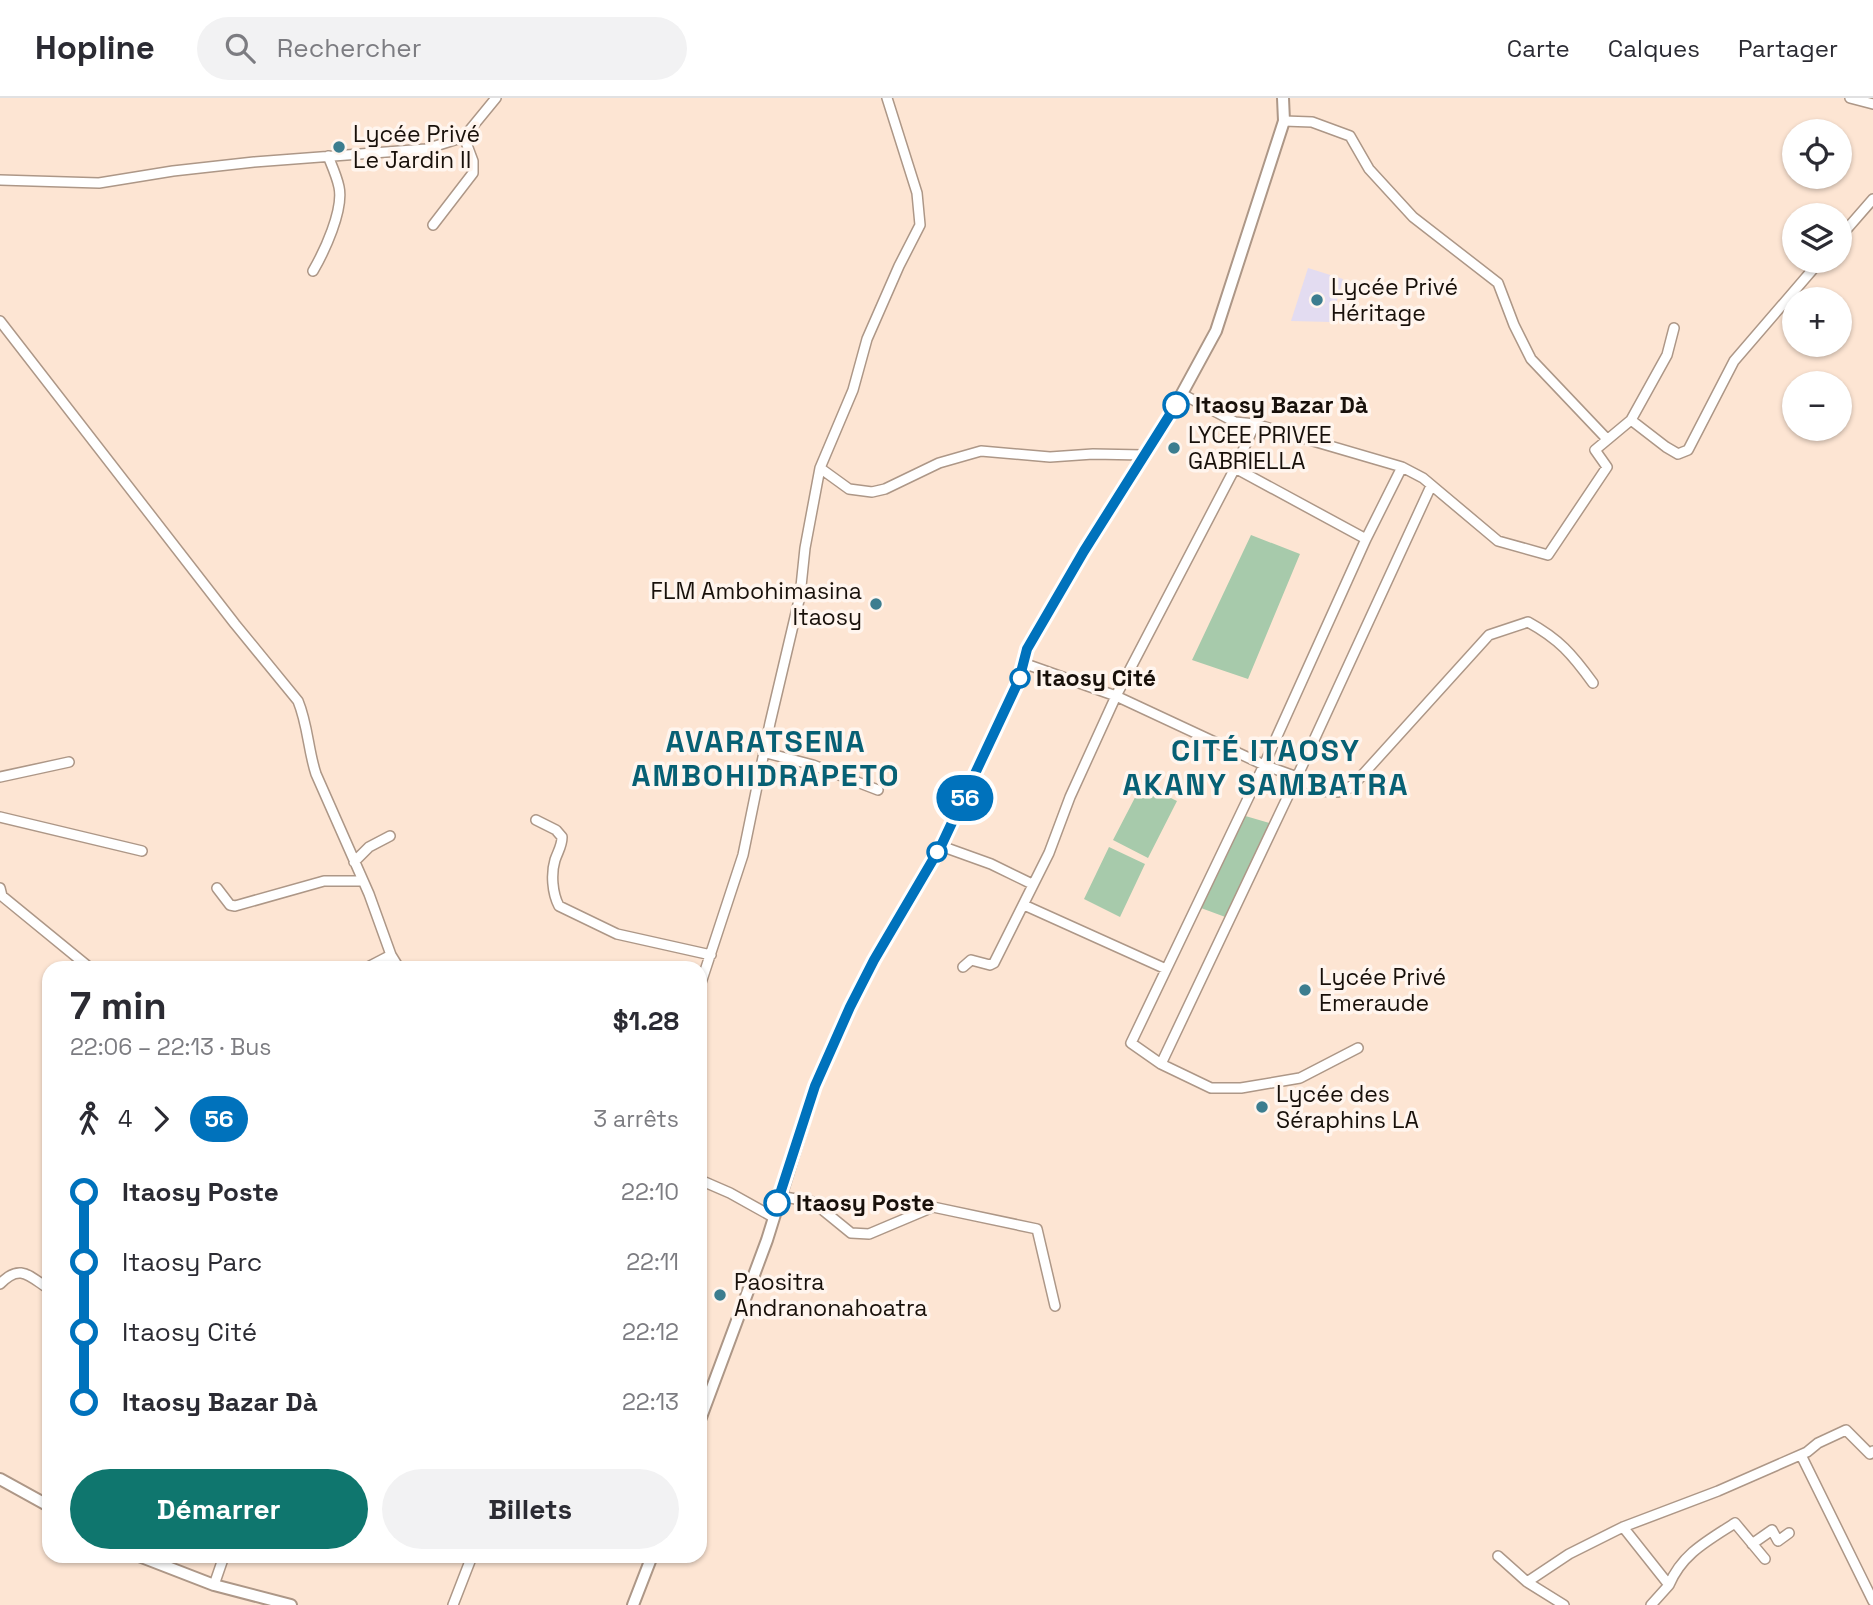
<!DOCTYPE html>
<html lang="fr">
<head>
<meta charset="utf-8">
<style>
	body { margin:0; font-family:"Space Grotesk",sans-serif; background:#f2f2f3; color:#2b2b33; height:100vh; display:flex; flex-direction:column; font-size:26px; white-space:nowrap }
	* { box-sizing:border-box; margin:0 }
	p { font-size:23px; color:#7c7c81 }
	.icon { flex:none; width:38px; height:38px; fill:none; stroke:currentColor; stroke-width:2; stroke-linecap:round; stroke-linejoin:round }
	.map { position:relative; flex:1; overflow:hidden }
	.side { position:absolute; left:42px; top:863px; width:665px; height:602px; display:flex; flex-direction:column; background:#fff; border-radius:21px; box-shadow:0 2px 5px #0004 }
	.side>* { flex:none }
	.badge { padding:0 14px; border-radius:23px; font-size:24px; line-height:46px }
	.tools { position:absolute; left:1782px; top:21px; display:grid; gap:14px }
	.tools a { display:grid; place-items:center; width:70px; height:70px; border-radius:50%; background:#fff; box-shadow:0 2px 5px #0004; font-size:35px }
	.map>.badge { position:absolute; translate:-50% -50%; box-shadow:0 0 0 4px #fff }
	.legs { display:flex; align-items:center; gap:10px; height:77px; padding:0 28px; font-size:23px }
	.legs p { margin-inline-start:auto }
	.headline { display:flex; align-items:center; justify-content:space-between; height:119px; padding:0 28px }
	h1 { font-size:38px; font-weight:800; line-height:52px }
	.button { display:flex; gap:14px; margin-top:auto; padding:14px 28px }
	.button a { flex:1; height:80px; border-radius:42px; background:#0f766e; color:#fff; font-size:28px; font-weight:800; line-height:80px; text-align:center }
	.button a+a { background:#f2f2f3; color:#2b2b33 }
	ul { padding:0 28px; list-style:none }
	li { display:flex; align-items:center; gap:24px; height:70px; font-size:26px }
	li i { display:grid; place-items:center; width:10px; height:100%; margin:0 9px; background:currentColor }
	li i::after { content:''; width:18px; height:18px; margin:-9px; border:5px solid; border-radius:50%; background:#fff }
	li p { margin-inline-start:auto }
	li:first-child i { background:linear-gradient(#0000 50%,currentColor 0) }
	li:last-child i { background:linear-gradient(currentColor 50%,#0000 0) }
	header { display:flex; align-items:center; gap:42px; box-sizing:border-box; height:98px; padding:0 35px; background:#fff; border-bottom:2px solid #e1e1e2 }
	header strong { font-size:33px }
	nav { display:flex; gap:38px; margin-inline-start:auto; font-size:24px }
	.search { width:490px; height:63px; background:#f2f2f3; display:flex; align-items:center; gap:18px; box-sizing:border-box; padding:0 24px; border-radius:38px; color:#7c7c81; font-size:26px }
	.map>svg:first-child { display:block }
	.education { fill:#e3dcf1 }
	.green { fill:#a7caab }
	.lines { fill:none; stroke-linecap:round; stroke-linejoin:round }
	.minor-casing { stroke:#ad9787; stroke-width:12 }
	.tertiary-casing { stroke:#ad9787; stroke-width:14 }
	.minor { stroke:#fff; stroke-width:9 }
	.tertiary { stroke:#fff; stroke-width:10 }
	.line-1-casing { stroke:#fff; stroke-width:16 }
	.line-1 { stroke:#0072bc; stroke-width:10 }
	.poi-dot { fill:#3c7d8f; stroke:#fff5ee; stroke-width:2.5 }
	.stop-1-dot { fill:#fff; stroke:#0072bc; stroke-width:3.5 }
	.labels { text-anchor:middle; stroke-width:7; stroke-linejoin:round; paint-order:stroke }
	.poi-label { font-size:23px; fill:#18100a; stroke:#fff5ee; text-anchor:start }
	.stop-label { font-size:23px; font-weight:bold; fill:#18100a; stroke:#fff5ee; text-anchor:start }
	.district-label { font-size:30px; font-weight:bold; letter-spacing:2px; fill:#076074; stroke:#fff5ee }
</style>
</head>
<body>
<header>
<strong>Hopline</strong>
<div class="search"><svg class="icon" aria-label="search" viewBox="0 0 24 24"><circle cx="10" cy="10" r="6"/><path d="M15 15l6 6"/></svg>Rechercher</div>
<nav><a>Carte</a><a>Calques</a><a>Partager</a></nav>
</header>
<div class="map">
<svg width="1873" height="1507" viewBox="0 0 1873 1507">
	<rect width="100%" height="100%" fill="#fde5d3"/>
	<path class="education" d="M 1308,170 L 1343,181 L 1331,224 L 1291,223 Z"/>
	<path class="green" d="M 1251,437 L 1300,456 L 1248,581 L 1192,562 Z
		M 1142,686 L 1177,703 L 1148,760 L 1113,742 Z
		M 1242,717 L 1273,726 L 1228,820 L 1201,810 Z
		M 1109,749 L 1145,766 L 1120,819 L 1084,801 Z"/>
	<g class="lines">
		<g class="minor-casing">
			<path id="minor" d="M 1850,0 L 1873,6
				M 1284,23 L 1312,24 L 1350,38 L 1369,71 L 1413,119 L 1498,185 L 1514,227 L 1531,261 L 1606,340
				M 0,82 L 99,85 L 173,73 L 254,64 L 426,51 L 464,39 L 496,0
				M 433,127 L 473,75 L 473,63 L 464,39
				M 1839,140 L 1873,101
				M 313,173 C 324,154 344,112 339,89 C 337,79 332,68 328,58
				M 0,223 L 235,526 L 298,603 C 308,627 308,652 316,676 L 369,796 L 391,857 L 399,870
				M 1182,296 L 1235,324 L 1255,326 L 1402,369 L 1423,380 L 1498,443 L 1548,457 L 1607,369 L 1595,352 L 1631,322 L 1667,257 L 1674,230
				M 1631,322 L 1666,349 L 1678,356 L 1688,352 L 1734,263 L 1820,163
				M 820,370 L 849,391 L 872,394 L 885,391 L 939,365 L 981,353 L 1050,359 L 1093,356 L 1143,357
				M 1235,370 L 1366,441
				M 1023,565 L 1116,598 L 1264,667 L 1297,679 L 1320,693 L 1338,694 L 1348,691 L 1356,684 L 1489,537 L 1528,524 C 1559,541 1572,556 1593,585
				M 763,654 L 813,667 L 878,692
				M 0,679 L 69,664
				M 0,719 L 142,753
				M 536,722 L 556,732 L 562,739 C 562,748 558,753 555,762 C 551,775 552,795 559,808 L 617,836 L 711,857
				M 941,748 L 991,766 L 1032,786
				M 354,764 L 369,749 L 390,738
				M 0,790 L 2,798 L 90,870
				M 217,790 L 230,807 L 235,808 L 324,783 L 363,783
				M 1024,807 L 1166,871
				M 963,869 L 971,862 L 990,867 L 994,865 L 1049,755 L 1070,699 L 1116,598 L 1235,370 L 1255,326
				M 366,870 L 391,857
				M 700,888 L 743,757 L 770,625 L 800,498 L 805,450 L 820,370 L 853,292 L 867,241 L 899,168 L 920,127 L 917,95 L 887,0
				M 1358,950 L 1300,980 L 1241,990 L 1211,990 L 1161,966 L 1131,945 L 1264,667 L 1366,441 L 1402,369
				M 1161,966 L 1297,679 L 1431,388
				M 700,1082 L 730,1095 L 773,1119
				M 779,1098 L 813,1104 L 851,1135 L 869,1136 L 933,1109 L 1037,1131 L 1055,1208
				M 0,1186 C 20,1165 29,1178 49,1191
				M 1801,1357 L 1873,1503
				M 1623,1429 L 1669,1487 L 1651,1507
				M 1752,1446 L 1772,1432 L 1778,1443 L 1789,1435
				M 1498,1458 L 1527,1484 L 1569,1456 L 1623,1429 L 1718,1393 L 1807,1354 L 1818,1345 L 1846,1332 L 1870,1356 L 1873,1353
				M 1527,1484 L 1564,1507
				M 214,1487 L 224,1458
				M 1669,1487 C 1682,1456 1707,1443 1735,1425 L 1765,1461
				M 453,1507 L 472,1458"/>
		</g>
		<g class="tertiary-casing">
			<path id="tertiary" d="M 700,1322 L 767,1142 L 815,988 L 850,909 L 874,862 L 941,748 L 1019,582 L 1027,551 L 1084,453 L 1179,301 L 1216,233 L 1284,23 L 1283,0
				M 0,1381 L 49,1408
				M 139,1458 L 214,1487 L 291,1507
				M 633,1507 L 652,1458"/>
		</g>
		<use href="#minor" class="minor"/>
		<use href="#tertiary" class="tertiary"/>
	</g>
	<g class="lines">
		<g class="line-1-casing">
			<path id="line-1" d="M 777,1105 L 815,988 L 850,909 L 874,862 L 941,748 L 1019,582 L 1027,551 L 1084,453 L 1176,307"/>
		</g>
		<use href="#line-1" class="line-1"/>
	</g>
	<g class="poi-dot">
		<circle cx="339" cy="49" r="7"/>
		<circle cx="1317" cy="202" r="7"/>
		<circle cx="1174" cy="350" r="7"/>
		<circle cx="876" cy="506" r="7"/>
		<circle cx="1305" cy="892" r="7"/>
		<circle cx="1262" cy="1009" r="7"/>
		<circle cx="720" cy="1197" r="7"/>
	</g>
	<g class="stop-1-dot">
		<circle cx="1176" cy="307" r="12"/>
		<circle cx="1020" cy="580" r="9"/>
		<circle cx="937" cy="754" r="9"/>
		<circle cx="777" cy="1105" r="12"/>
	</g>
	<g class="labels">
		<g class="poi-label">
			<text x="353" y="44">Lycée Privé<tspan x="353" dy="26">Le Jardin II</tspan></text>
			<text x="1331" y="197">Lycée Privé<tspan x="1331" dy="26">Héritage</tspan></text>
			<text x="1188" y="345">LYCEE PRIVEE<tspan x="1188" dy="26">GABRIELLA</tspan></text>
			<text x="862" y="501" text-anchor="end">FLM Ambohimasina<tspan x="862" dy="26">Itaosy</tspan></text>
			<text x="1319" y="887">Lycée Privé<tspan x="1319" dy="26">Emeraude</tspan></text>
			<text x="1276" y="1004">Lycée des<tspan x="1276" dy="26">Séraphins LA</tspan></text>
			<text x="734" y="1192">Paositra<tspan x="734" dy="26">Andranonahoatra</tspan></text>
		</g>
		<g class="stop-label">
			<text x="1195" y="315">Itaosy Bazar Dà</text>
			<text x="1036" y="588">Itaosy Cité</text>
			<text x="796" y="1113">Itaosy Poste</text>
		</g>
		<g class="district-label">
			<text x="766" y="654">AVARATSENA<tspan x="766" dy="34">AMBOHIDRAPETO</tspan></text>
			<text x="1266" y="663">CITÉ ITAOSY<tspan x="1266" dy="34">AKANY SAMBATRA</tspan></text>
		</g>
	</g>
</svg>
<div class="tools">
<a><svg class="icon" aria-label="locate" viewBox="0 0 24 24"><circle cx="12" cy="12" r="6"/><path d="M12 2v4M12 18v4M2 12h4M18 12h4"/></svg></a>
<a><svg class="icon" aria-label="layers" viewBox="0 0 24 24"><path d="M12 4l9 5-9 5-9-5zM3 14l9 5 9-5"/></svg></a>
<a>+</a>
<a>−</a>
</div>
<b class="badge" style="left:965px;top:700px;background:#0072bc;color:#fff">56</b>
<section class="side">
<div class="headline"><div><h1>7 min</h1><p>22:06 – 22:13 · Bus</p></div><b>$1.28</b></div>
<div class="legs"><svg class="icon" aria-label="walk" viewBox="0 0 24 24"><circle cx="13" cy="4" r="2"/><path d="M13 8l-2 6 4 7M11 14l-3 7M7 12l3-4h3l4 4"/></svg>4<svg class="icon" aria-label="forward" viewBox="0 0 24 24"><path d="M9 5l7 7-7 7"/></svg><b class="badge" style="background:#0072bc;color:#fff">56</b><p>3 arrêts</p></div>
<ul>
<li><i style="color:#0072bc"></i><b>Itaosy Poste</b><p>22:10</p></li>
<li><i style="color:#0072bc"></i><span>Itaosy Parc</span><p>22:11</p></li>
<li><i style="color:#0072bc"></i><span>Itaosy Cité</span><p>22:12</p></li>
<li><i style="color:#0072bc"></i><b>Itaosy Bazar Dà</b><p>22:13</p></li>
</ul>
<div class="button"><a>Démarrer</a><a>Billets</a></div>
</section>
</div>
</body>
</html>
